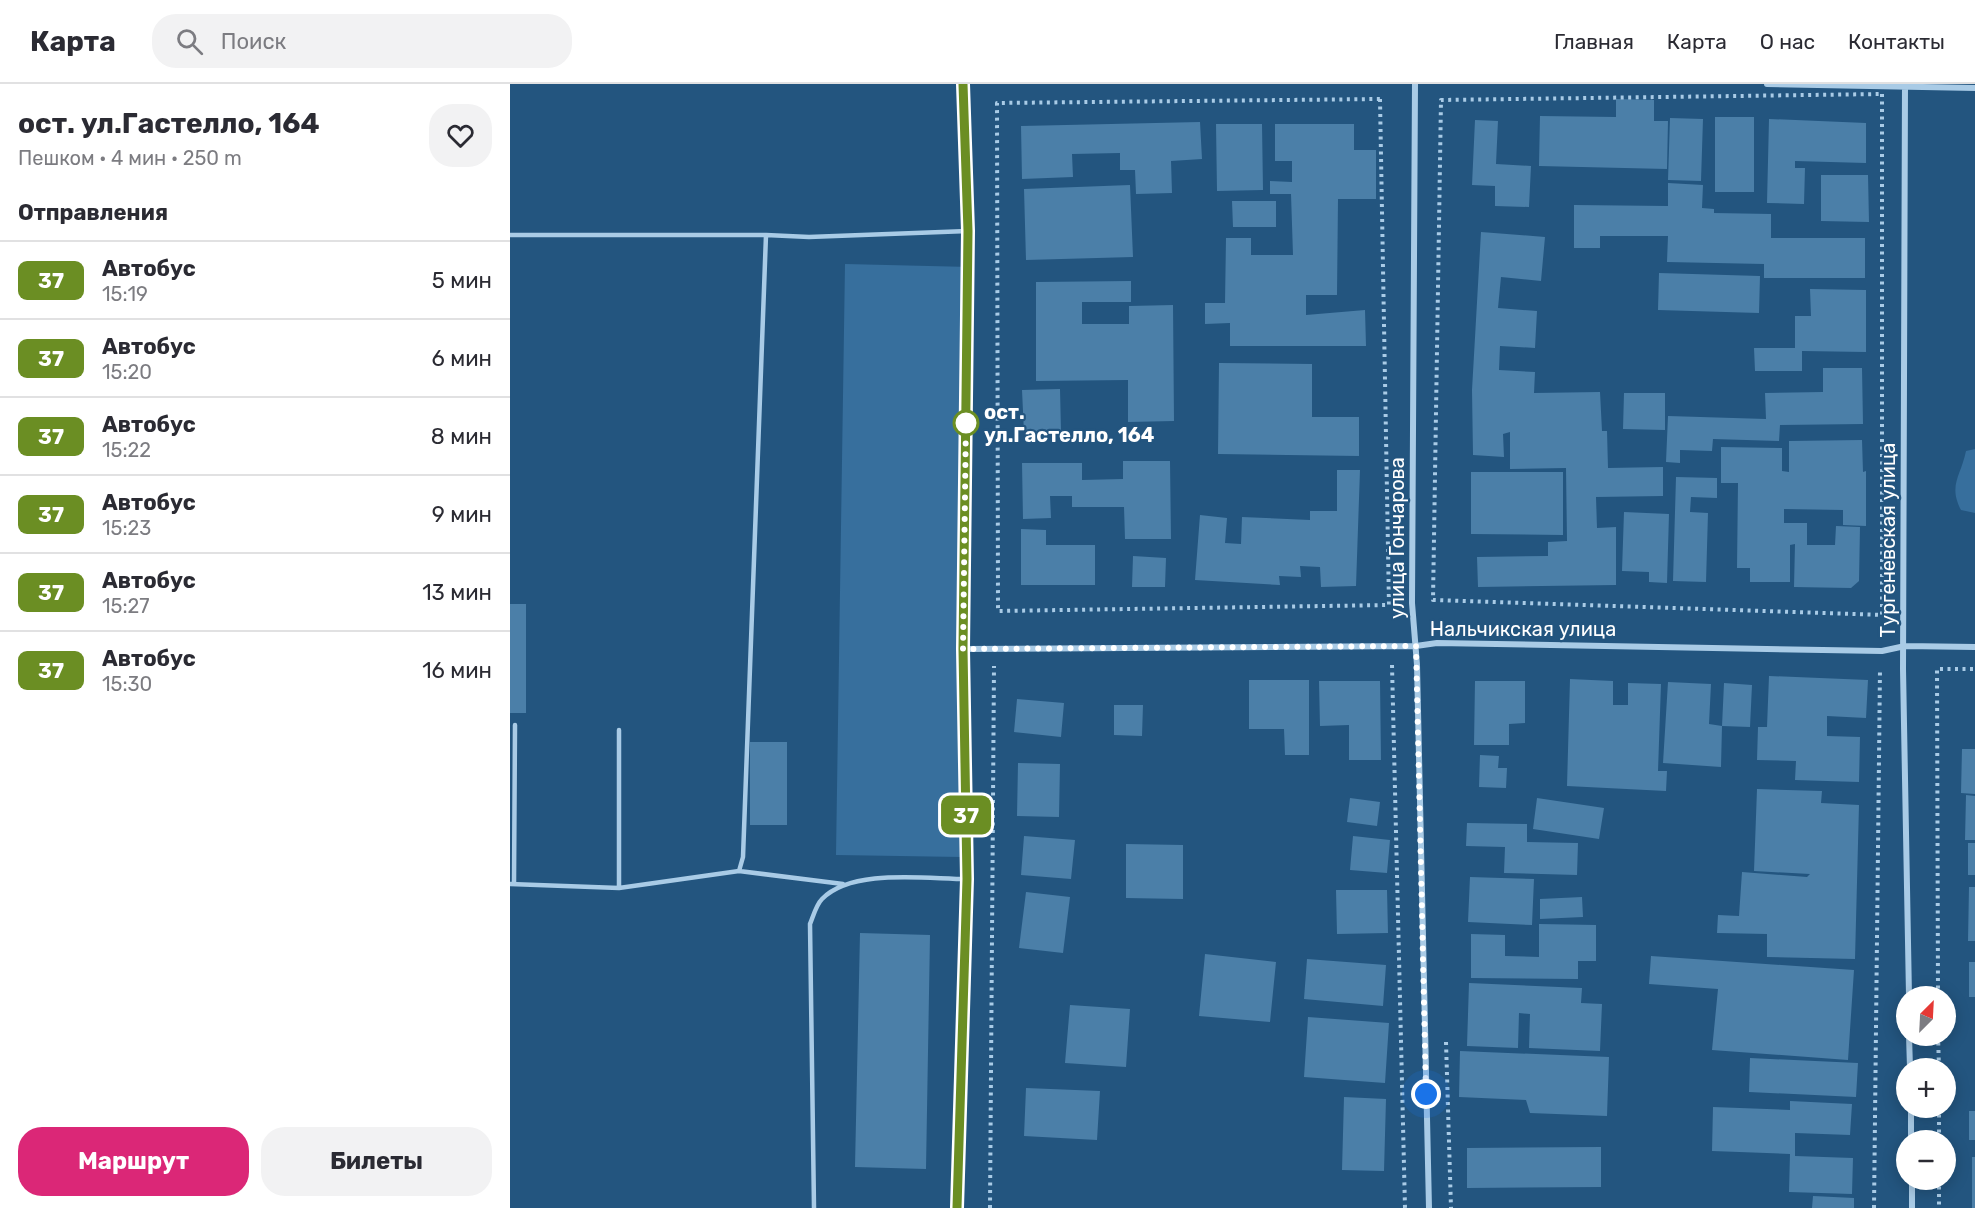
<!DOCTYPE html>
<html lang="ru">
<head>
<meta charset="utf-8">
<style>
	body { margin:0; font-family:Rubik,sans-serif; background:#f2f2f3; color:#2b2b33; height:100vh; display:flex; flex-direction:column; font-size:22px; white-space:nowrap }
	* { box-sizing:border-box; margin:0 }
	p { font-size:20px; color:#7c7c81 }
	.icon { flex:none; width:33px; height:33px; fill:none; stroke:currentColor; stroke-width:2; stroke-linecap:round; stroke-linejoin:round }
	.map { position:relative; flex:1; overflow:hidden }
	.details { display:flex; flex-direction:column; background:#fff; width:510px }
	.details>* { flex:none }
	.badge { padding:0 12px; border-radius:9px; font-size:21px; line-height:39px }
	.needle { width:39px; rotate:24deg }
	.tools { position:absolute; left:1386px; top:902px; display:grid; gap:12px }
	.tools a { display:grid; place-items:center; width:60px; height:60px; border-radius:50%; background:#fff; box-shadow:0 3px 15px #0003; font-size:30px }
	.you { position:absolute; width:30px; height:30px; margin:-15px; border:4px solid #fff; border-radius:50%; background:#1a73e8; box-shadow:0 0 0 9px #1a73e833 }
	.map>.badge { position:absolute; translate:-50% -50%; box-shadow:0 0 0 3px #fff }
	h2 { padding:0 18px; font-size:22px; line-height:54px }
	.round { display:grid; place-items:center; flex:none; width:63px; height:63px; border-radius:24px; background:#f2f2f3 }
	.headline { display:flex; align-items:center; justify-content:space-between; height:102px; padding:0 18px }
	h1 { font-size:28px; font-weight:700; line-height:45px }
	.primary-button { display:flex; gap:12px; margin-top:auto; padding:12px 18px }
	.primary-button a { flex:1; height:69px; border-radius:24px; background:#db2777; color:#fff; font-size:24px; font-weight:700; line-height:69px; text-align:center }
	.primary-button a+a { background:#f2f2f3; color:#2b2b33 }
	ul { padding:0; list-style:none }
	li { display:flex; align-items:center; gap:18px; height:78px; padding:0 18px; border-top:2px solid #e1e1e2 }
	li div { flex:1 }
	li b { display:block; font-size:22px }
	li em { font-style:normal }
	li .badge { min-width:66px; font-weight:700; text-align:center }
	header { display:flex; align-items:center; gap:36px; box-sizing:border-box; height:84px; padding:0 30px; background:#fff; border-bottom:2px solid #e1e1e2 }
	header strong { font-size:28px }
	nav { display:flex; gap:33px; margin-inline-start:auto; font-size:21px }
	.search { width:420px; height:54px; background:#f2f2f3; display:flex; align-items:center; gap:15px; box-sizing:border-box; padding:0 21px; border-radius:24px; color:#7c7c81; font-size:22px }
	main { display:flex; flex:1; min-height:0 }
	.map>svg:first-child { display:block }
	.green { fill:#376f9d }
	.building { fill:#4b7fa8 }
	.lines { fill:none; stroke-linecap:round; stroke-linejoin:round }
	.path { stroke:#a9cbe6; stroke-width:4; stroke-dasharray:3 4.5; stroke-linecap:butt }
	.lane { stroke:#a9cbe6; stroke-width:4.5 }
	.street { stroke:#a9cbe6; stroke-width:6 }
	.line-casing { stroke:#fff; stroke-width:14 }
	.line { stroke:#6b8e23; stroke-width:9 }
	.walk { stroke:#fff; stroke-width:6; stroke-dasharray:0 10.8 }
	.stop-dot { fill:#fff; stroke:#6b8e23; stroke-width:3 }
	.labels { text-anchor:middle; stroke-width:4.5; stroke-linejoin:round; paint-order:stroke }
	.stop-label { font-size:20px; font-weight:bold; fill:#fff; stroke:#23557f; text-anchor:start }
	.street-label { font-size:20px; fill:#fff; stroke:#23557f }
</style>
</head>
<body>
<header>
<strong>Карта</strong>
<div class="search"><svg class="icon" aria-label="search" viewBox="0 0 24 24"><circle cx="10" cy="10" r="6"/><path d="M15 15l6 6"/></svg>Поиск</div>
<nav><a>Главная</a><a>Карта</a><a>О нас</a><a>Контакты</a></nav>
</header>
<main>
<section class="details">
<div class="headline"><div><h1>ост. ул.Гастелло, 164</h1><p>Пешком · 4 мин · 250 m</p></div><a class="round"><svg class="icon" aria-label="heart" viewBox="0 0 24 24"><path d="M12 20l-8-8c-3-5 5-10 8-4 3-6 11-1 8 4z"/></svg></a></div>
<h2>Отправления</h2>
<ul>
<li><span class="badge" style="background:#6b8e23;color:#fff">37</span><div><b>Автобус</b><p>15:19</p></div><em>5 мин</em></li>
<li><span class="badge" style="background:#6b8e23;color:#fff">37</span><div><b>Автобус</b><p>15:20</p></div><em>6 мин</em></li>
<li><span class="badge" style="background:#6b8e23;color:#fff">37</span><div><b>Автобус</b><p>15:22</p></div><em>8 мин</em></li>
<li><span class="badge" style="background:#6b8e23;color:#fff">37</span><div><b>Автобус</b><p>15:23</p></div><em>9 мин</em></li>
<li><span class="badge" style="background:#6b8e23;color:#fff">37</span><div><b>Автобус</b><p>15:27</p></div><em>13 мин</em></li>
<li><span class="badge" style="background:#6b8e23;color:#fff">37</span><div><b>Автобус</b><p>15:30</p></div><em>16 мин</em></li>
</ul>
<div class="primary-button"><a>Маршрут</a><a>Билеты</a></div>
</section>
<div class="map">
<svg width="1465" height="1124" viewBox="0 0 1465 1124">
	<rect width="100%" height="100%" fill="#23557f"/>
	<path class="green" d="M 335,180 L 461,183 L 452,773 L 326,771 Z
		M 1465,365 L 1465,429 L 1451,426 C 1438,401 1451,392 1456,367 Z"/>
	<path class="building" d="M 1106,15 L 1144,16 L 1144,37 L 1158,37 L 1157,85 L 1029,82 L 1030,32 L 1106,33 Z
		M 1205,33 L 1244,33 L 1244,108 L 1205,108 Z
		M 1160,34 L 1193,35 L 1191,97 L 1158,96 Z
		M 1259,35 L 1356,39 L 1356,79 L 1285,77 L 1285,84 L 1295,84 L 1294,120 L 1257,119 Z
		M 965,36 L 988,37 L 986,80 L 1021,82 L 1019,123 L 985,122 L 985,102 L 962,101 Z
		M 690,38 L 692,75 L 661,77 L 662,109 L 626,110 L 625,86 L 610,86 L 610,69 L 562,70 L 563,93 L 512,95 L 511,42 Z
		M 706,40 L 752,40 L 753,106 L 707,107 Z
		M 765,40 L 844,40 L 844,66 L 866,66 L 866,115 L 828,115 L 827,211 L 796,211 L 796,231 L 855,226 L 856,262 L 720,262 L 720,239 L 695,240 L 695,219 L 715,219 L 716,154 L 741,154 L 741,171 L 783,171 L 781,110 L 760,110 L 760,97 L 782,98 L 782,77 L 765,77 Z
		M 1311,91 L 1358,91 L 1359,138 L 1311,137 Z
		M 1158,99 L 1193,101 L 1192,124 L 1204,125 L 1204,129 L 1261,130 L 1261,154 L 1355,154 L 1355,194 L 1254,194 L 1254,180 L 1157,178 L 1158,152 L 1090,152 L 1090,164 L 1064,164 L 1064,121 L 1158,122 Z
		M 620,101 L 623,173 L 516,176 L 514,105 Z
		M 722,117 L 766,117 L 766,143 L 723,143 Z
		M 971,148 L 1035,153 L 1031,197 L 991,193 L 988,224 L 1027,227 L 1025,264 L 990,262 L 989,286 L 1025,288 L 1024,309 L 1090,308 L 1092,347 L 1097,347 L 1098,384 L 1153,383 L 1153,412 L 1086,413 L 1087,444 L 1106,443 L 1106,501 L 968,503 L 967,473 L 1038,472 L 1038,458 L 1057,457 L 1056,384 L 1000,385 L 1000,348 L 993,350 L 994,373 L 963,371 L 962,306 Z
		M 1149,189 L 1250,192 L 1249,229 L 1148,226 Z
		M 621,197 L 621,218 L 572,218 L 572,240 L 619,240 L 619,222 L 663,221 L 664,337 L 618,338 L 618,296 L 526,297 L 526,198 Z
		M 1300,205 L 1356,206 L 1356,268 L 1292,267 L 1292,287 L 1245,287 L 1244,264 L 1285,264 L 1285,232 L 1301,232 Z
		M 709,279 L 802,280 L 802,333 L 849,333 L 849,372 L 708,370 Z
		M 1313,284 L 1352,284 L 1353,340 L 1270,341 L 1269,357 L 1203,355 L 1202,367 L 1170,366 L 1170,379 L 1156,378 L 1158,332 L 1256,335 L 1255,309 L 1313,308 Z
		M 550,305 L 551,348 L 514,349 L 512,306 Z
		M 1114,309 L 1155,309 L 1155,346 L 1113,345 Z
		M 1352,356 L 1353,388 L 1356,387 L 1356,442 L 1333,441 L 1333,426 L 1274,425 L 1274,439 L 1297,439 L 1297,461 L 1325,461 L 1326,442 L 1350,443 L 1349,497 L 1341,504 L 1284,503 L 1285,460 L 1280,461 L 1280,498 L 1240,498 L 1240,484 L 1227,484 L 1228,399 L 1211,399 L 1211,363 L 1272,364 L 1272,387 L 1279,388 L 1279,357 Z
		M 613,377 L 660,377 L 661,455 L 615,455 L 614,423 L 562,423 L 562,412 L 540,412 L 541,434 L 513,435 L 512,379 L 572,379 L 572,396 L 613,395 Z
		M 827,386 L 850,386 L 846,502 L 811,503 L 810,483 L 790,482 L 791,493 L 769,492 L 770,501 L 685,496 L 690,431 L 717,434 L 715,459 L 731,460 L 732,433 L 800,436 L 800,427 L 827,427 Z
		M 961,388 L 1053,388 L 1053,451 L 961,450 Z
		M 1166,393 L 1207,394 L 1207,414 L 1181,413 L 1180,428 L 1198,429 L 1196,498 L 1163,497 Z
		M 1114,428 L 1159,430 L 1157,499 L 1139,498 L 1139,488 L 1112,487 Z
		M 511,445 L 536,446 L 536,461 L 585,461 L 585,501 L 511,501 Z
		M 623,472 L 656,474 L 655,503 L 622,503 Z
		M 0,520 L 16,520 L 16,629 L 0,629 Z
		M 1259,592 L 1358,596 L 1356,634 L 1317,632 L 1317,652 L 1350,653 L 1349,698 L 1285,696 L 1286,677 L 1247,676 L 1248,643 L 1257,643 Z
		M 1060,595 L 1103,597 L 1103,621 L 1118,621 L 1118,599 L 1151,600 L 1148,687 L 1157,687 L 1156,707 L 1057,702 Z
		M 739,596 L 799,596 L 799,671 L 775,671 L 774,645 L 739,645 Z
		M 809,597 L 870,597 L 871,676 L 839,676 L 839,641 L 810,642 Z
		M 965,597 L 1015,597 L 1015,639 L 999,640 L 999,661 L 964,661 Z
		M 1158,598 L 1201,600 L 1199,640 L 1212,642 L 1211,683 L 1153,679 Z
		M 1214,599 L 1242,601 L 1240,643 L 1212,642 Z
		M 507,615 L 554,619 L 551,653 L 504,648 Z
		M 604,621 L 633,621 L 632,652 L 604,651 Z
		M 240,658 L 277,658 L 277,741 L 240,741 Z
		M 1452,665 L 1465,665 L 1465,710 L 1451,709 Z
		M 970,671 L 989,672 L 988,684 L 997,684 L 996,704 L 969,703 Z
		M 508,679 L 550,680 L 549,733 L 507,732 Z
		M 1247,705 L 1312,707 L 1311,719 L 1349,721 L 1345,875 L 1257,873 L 1257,850 L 1207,849 L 1208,831 L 1229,832 L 1232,788 L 1297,793 L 1300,790 L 1244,787 Z
		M 1456,711 L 1465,712 L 1465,756 L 1455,756 Z
		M 840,714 L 870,718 L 867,742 L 837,738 Z
		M 1027,714 L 1094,724 L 1089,755 L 1023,745 Z
		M 957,739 L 1017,740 L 1017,758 L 1068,759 L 1067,791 L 994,789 L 995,763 L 956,762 Z
		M 514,752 L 565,756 L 561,795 L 511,791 Z
		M 843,752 L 880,756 L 877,789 L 840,786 Z
		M 1458,759 L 1465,759 L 1465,791 L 1458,791 Z
		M 616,760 L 673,761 L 673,815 L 616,814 Z
		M 960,793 L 1024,795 L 1022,841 L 958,838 Z
		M 1459,803 L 1465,803 L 1465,857 L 1458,857 Z
		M 826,806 L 877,806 L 878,849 L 827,850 Z
		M 516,808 L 560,813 L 553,869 L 509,864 Z
		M 1072,813 L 1073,833 L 1030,835 L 1030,815 Z
		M 1029,840 L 1086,841 L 1086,877 L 1068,877 L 1068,895 L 961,894 L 961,850 L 995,851 L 995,872 L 1029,873 Z
		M 350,849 L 420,851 L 416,1085 L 345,1083 Z
		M 695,870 L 766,878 L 760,938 L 689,932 Z
		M 1141,872 L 1344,886 L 1338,976 L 1202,966 L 1208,905 L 1139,900 Z
		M 797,875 L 876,881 L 873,922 L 794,915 Z
		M 1459,878 L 1465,878 L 1465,913 L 1459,913 Z
		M 959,899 L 1072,904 L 1071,919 L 1092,920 L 1090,967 L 1019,964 L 1020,930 L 1009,929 L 1008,964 L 957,962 Z
		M 560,921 L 620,925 L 616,983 L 555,979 Z
		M 798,933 L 879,939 L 875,999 L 794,993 Z
		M 950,967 L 1099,973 L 1097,1032 L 1020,1029 L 1016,1016 L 949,1013 Z
		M 1240,974 L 1348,979 L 1346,1013 L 1239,1008 Z
		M 516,1004 L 590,1007 L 587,1056 L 514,1052 Z
		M 834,1013 L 876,1015 L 874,1087 L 832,1086 Z
		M 1280,1017 L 1342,1020 L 1340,1051 L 1285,1049 L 1285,1072 L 1343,1074 L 1342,1110 L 1279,1108 L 1280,1070 L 1202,1067 L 1203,1023 L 1280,1026 Z
		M 1459,1027 L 1465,1027 L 1465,1056 L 1459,1056 Z
		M 1091,1063 L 1091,1103 L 957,1104 L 957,1064 Z
		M 1462,1073 L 1465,1073 L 1465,1124 L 1462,1124 Z
		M 1303,1112 L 1344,1114 L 1344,1124 L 1302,1124 Z"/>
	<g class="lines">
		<path class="path" d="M 1372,10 L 1372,531 L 923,516 L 931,16 Z
			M 870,15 L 879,521 L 488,527 L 487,19 Z
			M 882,581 L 895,1124
			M 1428,912 L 1427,585 L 1465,585
			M 1428,951 L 1429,984
			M 936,958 L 941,1124
			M 1429,1023 L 1429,1056
			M 1429,1095 L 1429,1124
			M 480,1124 L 484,582
			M 1364,1124 L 1370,585"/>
		<path class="lane" d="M 0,151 L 256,151 L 299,153 L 458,147
			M 109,646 L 109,804
			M 229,787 L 333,800
			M 0,800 L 109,804 L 229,787 L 233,773 L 256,151
			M 4,800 L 5,641
			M 304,1124 L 300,840 C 303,833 306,821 312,815 C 342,784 416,795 457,795"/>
		<path class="street" d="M 905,0 L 902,519 L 907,581 L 919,1124
			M 1257,0 L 1465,4
			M 1395,0 L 1393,585 L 1399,912
			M 453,565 L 906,562 L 927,559 L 1372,567 L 1395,562 L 1465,563
			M 1399,951 L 1400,984
			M 1401,1023 L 1401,1056
			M 1402,1095 L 1402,1124
			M 447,1124 L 457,795 L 453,565 L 458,147 L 453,0"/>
	</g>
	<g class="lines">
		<g class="line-casing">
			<path id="line" d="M 447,1124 L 457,795 L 453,565 L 458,147 L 453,0"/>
		</g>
		<use href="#line" class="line"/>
		<path class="walk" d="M 456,339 L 456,333 L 453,565 L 906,562 L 916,1010"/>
	</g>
	<circle class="stop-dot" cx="456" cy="339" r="12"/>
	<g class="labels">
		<g class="stop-label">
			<text x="474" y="335">ост.<tspan x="474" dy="23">ул.Гастелло, 164</tspan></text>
		</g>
		<g class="street-label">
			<text transform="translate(887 454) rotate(-90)" y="7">улица Гончарова</text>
			<text transform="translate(1378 456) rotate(-90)" y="7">Тургеневская улица</text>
			<text x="1013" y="552">Нальчикская улица</text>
		</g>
	</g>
</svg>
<div class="tools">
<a><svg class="needle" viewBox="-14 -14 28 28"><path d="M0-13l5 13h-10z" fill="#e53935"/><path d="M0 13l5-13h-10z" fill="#7c7c81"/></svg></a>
<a>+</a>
<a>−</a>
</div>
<div class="you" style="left:916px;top:1010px"></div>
<b class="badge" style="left:456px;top:731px;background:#6b8e23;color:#fff">37</b>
</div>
</main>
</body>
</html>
